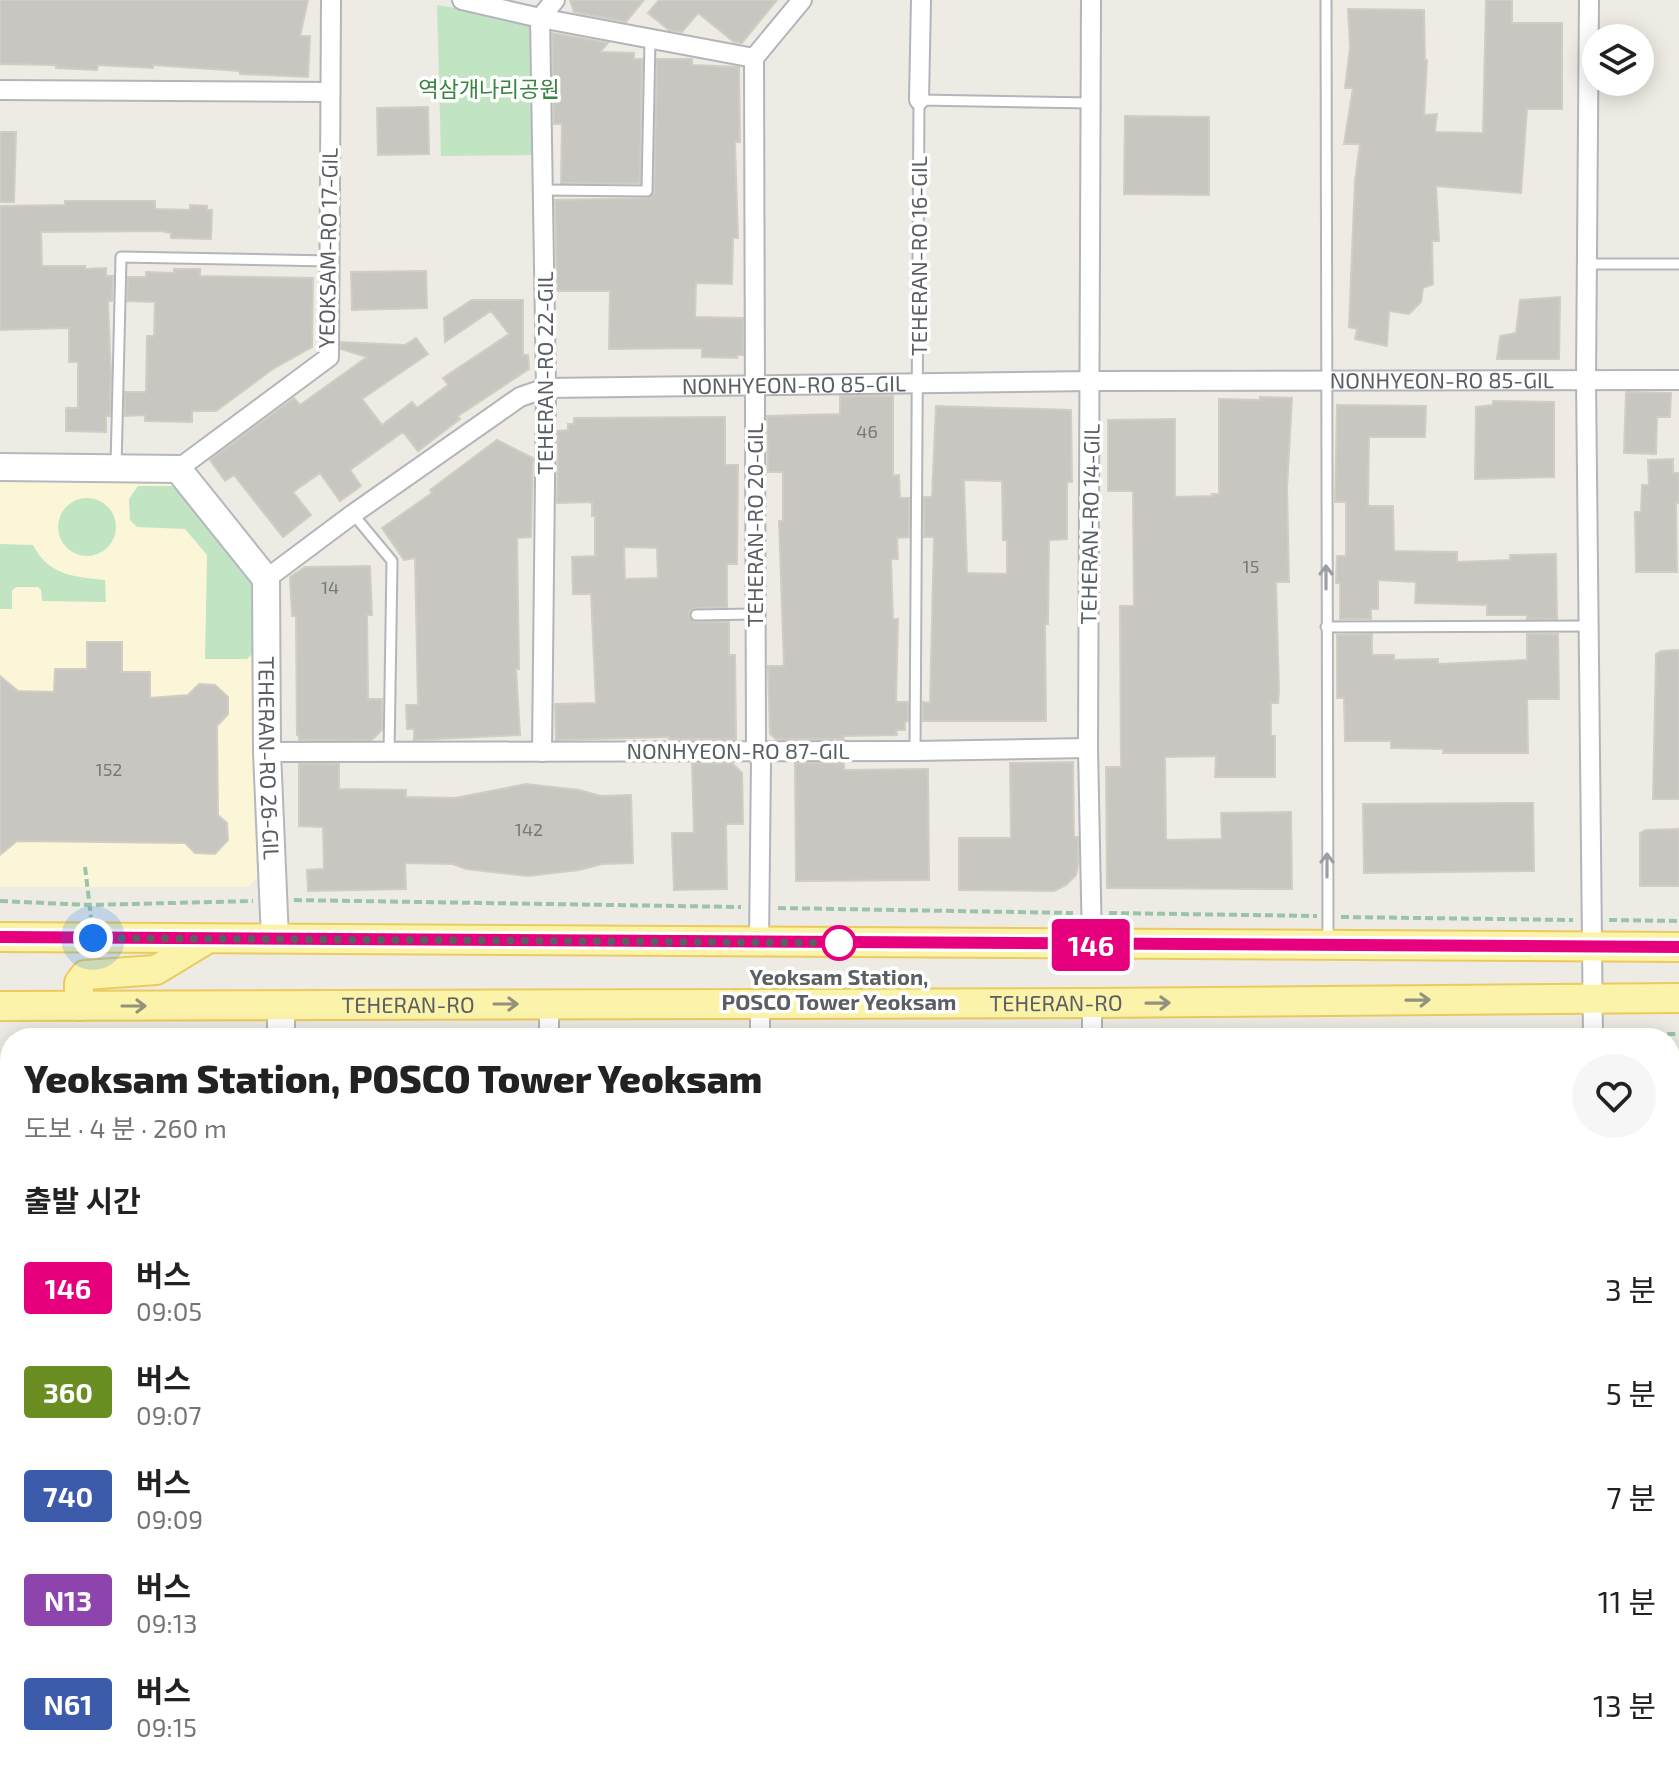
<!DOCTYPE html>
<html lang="ko">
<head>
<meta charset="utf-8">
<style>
	body { margin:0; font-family:"Exo 2","Noto Sans KR",sans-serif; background:#f6f6f6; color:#222; height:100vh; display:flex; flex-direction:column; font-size:30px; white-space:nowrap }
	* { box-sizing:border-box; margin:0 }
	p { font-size:26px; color:#767676 }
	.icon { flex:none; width:44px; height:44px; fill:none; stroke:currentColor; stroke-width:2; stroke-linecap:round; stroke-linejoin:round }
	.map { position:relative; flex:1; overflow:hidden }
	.drawer { position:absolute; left:0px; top:1028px; width:1680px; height:746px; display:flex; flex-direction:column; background:#fff; border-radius:32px 32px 0 0; box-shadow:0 4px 20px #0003 }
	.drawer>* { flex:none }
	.badge { padding:0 16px; border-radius:6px; font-size:28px; line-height:52px }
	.controls { position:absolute; left:1582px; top:24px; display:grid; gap:16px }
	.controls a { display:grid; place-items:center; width:72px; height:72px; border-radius:50%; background:#fff; box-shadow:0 4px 20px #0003; font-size:40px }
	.you { position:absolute; width:40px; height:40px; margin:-20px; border:6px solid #fff; border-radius:50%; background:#1a73e8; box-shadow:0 0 0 12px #1a73e833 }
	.map>.badge { position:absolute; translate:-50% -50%; box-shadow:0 0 0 4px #fff }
	h2 { padding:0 24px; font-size:30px; line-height:72px }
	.round { display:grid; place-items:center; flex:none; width:84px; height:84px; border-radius:42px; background:#f6f6f6 }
	.head { display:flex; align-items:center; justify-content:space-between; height:136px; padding:0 24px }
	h1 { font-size:38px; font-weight:800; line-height:60px }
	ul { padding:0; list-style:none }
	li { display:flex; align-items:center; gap:24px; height:104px; padding:0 24px }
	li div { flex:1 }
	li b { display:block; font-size:30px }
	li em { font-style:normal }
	li .badge { min-width:88px; font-weight:700; text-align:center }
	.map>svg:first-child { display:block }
	.commercial { fill:#fcf6d9 }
	.green { fill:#c1e4c3 }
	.building { fill:#c8c6c0; stroke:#d1cdc2; stroke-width:2; fill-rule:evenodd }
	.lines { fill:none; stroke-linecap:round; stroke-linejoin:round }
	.lane-casing { stroke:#b3b5ba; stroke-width:13 }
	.street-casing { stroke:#b3b5ba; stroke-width:22 }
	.secondary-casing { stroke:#b5b7bd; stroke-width:30 }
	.primary-casing { stroke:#eacb5f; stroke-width:32 }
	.path { stroke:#9ac4a9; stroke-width:4; stroke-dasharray:8 4; stroke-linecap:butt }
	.lane { stroke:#fff; stroke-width:9 }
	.street { stroke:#fff; stroke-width:18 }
	.secondary { stroke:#fff; stroke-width:26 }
	.primary { stroke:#fbf3aa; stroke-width:28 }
	.oneway { stroke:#9d9ea1 }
	.oneway2 { stroke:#93927c }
	.line-casing { stroke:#fff; stroke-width:18 }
	.line { stroke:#e6007e; stroke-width:12 }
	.walk { stroke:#5b5e63; stroke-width:8; stroke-dasharray:0 14.4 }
	.stop-dot { fill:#fff; stroke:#e6007e; stroke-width:4 }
	.labels { text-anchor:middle; stroke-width:7; stroke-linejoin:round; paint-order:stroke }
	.number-label { font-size:18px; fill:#76787a }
	.park-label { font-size:22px; fill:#3a8441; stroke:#fff }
	.street-label { font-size:22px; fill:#5b5e63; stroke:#fff }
	.stop-label { font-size:22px; font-weight:bold; fill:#5b5e63; stroke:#fff }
</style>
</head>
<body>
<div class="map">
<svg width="1679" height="1773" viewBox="0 0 1679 1773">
	<rect width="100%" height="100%" fill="#edebe3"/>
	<path class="commercial" d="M 0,478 L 177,480 L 258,578 L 265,870 L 248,887 L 0,887 Z"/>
	<path class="green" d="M 437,5 L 540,22 L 539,155 L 441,156 Z
		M 138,486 L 172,486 L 180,490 L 253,581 L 254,652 L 247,659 L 205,659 L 207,555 L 185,529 L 137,527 L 130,520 L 129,499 Z
		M58 527a29 29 0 1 1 58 0a29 29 0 1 1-58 0Z
		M 0,544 L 33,545 C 48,575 74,577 105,580 L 106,602 L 42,601 L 41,590 L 38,587 L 16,587 L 12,591 L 12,609 L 0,609 Z
		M 1670,1368 L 1679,1368 L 1679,1773 L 1605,1773 L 1605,1764 L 1670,1764 Z
		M 1271,1764 L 1578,1764 L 1578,1773 L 1270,1773 Z"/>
	<path class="building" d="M 0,0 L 308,0 L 300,36 L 310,36 L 308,77 L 240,74 L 240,71 L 153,65 L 153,68 L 98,65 L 97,70 L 56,68 L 56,65 L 0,64 Z
		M 570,0 L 644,0 L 626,22 L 574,12 Z
		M 659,0 L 777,0 L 742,43 L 734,42 L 698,13 L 682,32 L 669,30 L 648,13 Z
		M 1486,0 L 1512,0 L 1512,23 L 1562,23 L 1562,109 L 1527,109 L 1521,193 L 1436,186 L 1439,241 L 1432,241 L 1433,284 L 1423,288 L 1421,302 L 1409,314 L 1389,311 L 1387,346 L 1355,339 L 1357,329 L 1349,327 L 1355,180 L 1360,144 L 1344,144 L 1353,88 L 1345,88 L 1350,47 L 1348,9 L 1424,10 L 1425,60 L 1427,60 L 1424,115 L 1437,114 L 1435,132 L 1483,133 Z
		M 552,33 L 608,43 L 600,52 L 634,53 L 634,59 L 642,59 L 640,183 L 561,183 L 562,124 L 554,124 Z
		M 657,59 L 692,59 L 692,65 L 739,67 L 740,142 L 735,142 L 738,238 L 733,238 L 732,284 L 696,283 L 695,317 L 743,318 L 743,355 L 737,355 L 737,358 L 702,357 L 702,348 L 609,349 L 610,291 L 557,291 L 555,200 L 647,198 L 654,194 Z
		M 428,107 L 429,154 L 378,155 L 377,108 Z
		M 1125,116 L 1209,117 L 1209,195 L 1124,194 Z
		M 0,132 L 16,132 L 14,202 L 0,202 Z
		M 65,201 L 155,201 L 155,209 L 190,210 L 190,205 L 207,206 L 207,210 L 212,210 L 211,239 L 171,238 L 171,233 L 161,231 L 41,232 L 42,266 L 85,266 L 85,269 L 106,268 L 106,276 L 113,276 L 112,301 L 108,301 L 111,374 L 110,416 L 106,416 L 106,432 L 66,431 L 66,408 L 78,408 L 78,362 L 69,362 L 69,328 L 0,330 L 0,206 L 65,205 Z
		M 174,269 L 200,269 L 200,276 L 313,278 L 312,347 L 273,369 L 216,411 L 192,411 L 192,422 L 145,421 L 145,415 L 125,416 L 125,392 L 146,392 L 147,336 L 154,336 L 155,302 L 127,301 L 128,277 L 146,277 L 146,272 L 174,273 Z
		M 426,271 L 427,308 L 352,310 L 351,272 Z
		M 1560,297 L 1559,359 L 1497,359 L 1500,336 L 1516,333 L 1520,300 Z
		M 472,300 L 523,300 L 523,355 L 528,355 L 529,369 L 458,416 L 460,419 L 418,451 L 403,432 L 350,470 L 361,486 L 340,501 L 320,473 L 293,492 L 311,515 L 283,537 L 234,475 L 225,481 L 210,460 L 294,398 L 300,405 L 367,357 L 341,349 L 341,342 L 405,345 L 416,338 L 428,354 L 362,399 L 382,425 L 412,402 L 417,408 L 448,385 L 443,378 L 509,334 L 491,311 L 445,342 L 444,318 Z
		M 1626,392 L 1671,393 L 1670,417 L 1657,417 L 1656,454 L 1624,453 Z
		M 840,396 L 893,396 L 893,476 L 899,475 L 900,498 L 909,498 L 909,537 L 897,538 L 898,559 L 891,559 L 893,619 L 898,619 L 896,702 L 908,702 L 908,721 L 905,722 L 905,730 L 896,730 L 897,735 L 843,736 L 844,739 L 776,739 L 770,734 L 768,666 L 784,666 L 779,521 L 783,521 L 783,472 L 768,472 L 767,416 L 840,414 Z
		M 1260,397 L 1292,398 L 1287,488 L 1289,582 L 1276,582 L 1279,691 L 1278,703 L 1271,703 L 1271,736 L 1275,736 L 1275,777 L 1215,777 L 1216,756 L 1165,757 L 1166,840 L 1222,839 L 1221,813 L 1291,812 L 1292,889 L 1107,888 L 1106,767 L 1121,767 L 1120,606 L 1134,606 L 1133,491 L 1108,491 L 1108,420 L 1175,419 L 1175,497 L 1212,496 L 1212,494 L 1219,494 L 1219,399 L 1260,400 Z
		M 1493,401 L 1554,402 L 1554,477 L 1475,479 L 1476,407 L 1493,405 Z
		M 1337,405 L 1426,406 L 1425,437 L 1369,437 L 1368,506 L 1393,506 L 1394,551 L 1457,552 L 1457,562 L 1510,560 L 1510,555 L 1556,554 L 1557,619 L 1527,619 L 1527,615 L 1487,615 L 1487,605 L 1415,603 L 1416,582 L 1378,580 L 1378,609 L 1371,609 L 1371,619 L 1340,619 L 1340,583 L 1336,583 L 1337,556 L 1346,556 L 1346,502 L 1335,502 Z
		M 936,406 L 1071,410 L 1072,482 L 1067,482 L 1067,539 L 1049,540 L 1048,624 L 1045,624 L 1046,721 L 923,721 L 923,702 L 930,703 L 934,537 L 924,537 L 924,497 L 932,497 ZM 964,480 L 1002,481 L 1003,540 L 1007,540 L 1007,574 L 967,573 Z
		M 725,417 L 725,465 L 738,465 L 737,564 L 727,564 L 727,607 L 695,608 L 690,611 L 689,616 L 695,622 L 729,622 L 729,655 L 735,655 L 736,739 L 669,739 L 669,737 L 556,740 L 555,704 L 596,703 L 591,594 L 573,594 L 572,557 L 595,556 L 595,516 L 592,516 L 592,502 L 557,503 L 558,431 L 568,430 L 568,424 L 574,424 L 574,418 ZM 624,547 L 657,548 L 658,578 L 625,579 Z
		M 497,440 L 533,458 L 531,537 L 517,538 L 519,669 L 516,669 L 520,735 L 414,740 L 414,729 L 407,729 L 406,705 L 418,705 L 415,558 L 404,560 L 382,528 L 432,493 L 430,490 Z
		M 1673,459 L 1673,473 L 1679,473 L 1679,503 L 1676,503 L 1677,572 L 1636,572 L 1635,512 L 1641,512 L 1642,485 L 1649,485 L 1648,460 Z
		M 370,566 L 372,615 L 367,615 L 368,699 L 382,699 L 382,730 L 372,740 L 299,740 L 299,735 L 297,735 L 296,616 L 292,616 L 290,577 L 305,567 Z
		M 1372,634 L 1372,655 L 1394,655 L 1394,660 L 1438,659 L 1438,664 L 1527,660 L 1527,634 L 1558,634 L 1559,699 L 1527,699 L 1528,753 L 1443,753 L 1443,749 L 1391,748 L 1391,741 L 1345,741 L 1344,698 L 1337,698 L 1337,635 Z
		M 87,642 L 122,642 L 122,672 L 150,672 L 150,698 L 188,695 L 199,684 L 215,685 L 228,697 L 228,714 L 217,726 L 218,815 L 227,823 L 228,840 L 215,854 L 195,853 L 185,843 L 17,841 L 0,855 L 0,676 L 18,691 L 54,692 L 55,669 L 87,669 Z
		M 1679,650 L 1679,799 L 1653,799 L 1656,654 L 1661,651 Z
		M 1073,762 L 1074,837 L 1078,837 L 1078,865 L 1076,875 L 1066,885 L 1054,891 L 959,890 L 959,838 L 1011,838 L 1010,763 Z
		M 692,763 L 732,763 L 742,773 L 743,824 L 726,824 L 727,889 L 674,890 L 672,833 L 694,833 Z
		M 795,763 L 844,763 L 844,770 L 928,769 L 929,880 L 796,881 Z
		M 299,764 L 339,764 L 339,789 L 406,790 L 406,797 L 455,798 L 526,784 L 579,790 L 601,796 L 631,795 L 633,863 L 602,864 L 579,870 L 528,876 L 466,869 L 453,864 L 405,863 L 406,889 L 308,891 L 307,870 L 324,869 L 323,827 L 299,826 Z
		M 1533,803 L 1534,871 L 1364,873 L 1363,804 Z
		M 1679,829 L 1679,886 L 1640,886 L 1640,833 L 1646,830 Z"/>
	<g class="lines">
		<g class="lane-casing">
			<path id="lane" d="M 1326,0 L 1328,941
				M 544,190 L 647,191 L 650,39
				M 1588,264 L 1679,264
				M 116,467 L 121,257 L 330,261
				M 353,514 L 392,561 L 389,753
				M 696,615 L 754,614
				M 1326,627 L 1589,626
				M 915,751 L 919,100 L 1092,103
				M 1670,1258 L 1679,1258
				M 619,1764 L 675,1764
				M 683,1764 L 698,1773
				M 0,1767 L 139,1768
				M 247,1773 L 247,1764
				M 1250,1773 L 1250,1764"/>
		</g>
		<g class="street-casing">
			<g id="street">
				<path d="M 462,0 L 540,18 L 754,58"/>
				<path d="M 1091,0 L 1088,748 L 1092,945"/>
				<path d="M 1589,0 L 1586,379 L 1593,1038"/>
				<path d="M 754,58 L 756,751 L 761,761 L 759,943"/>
				<path d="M 754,58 L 802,0"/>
				<path d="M 0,90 L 330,92"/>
				<path d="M 919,100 L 921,0"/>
				<path d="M 178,469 L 329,357 L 331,0"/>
				<path id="s1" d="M 266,579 L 353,514 L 520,397 L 546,388 L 1091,381 L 1679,380"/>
				<path d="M 267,752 L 915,751 L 1088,748"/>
				<path d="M 542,752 L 546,388 L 540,18 L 555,0"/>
				<path d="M 1092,1003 L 1092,1038"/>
				<path d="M 549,1038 L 549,1004"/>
				<path d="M 760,1038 L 760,1002"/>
				<path d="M 1670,1167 L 1679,1167"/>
				<path d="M 1670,1352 L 1679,1353"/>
				<path d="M 922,1764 L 922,1773"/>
				<path d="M 1591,1764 L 1591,1773"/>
				<path d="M 139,1773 L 139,1764"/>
				<path d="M 365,1773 L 365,1764"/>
				<path d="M 533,1773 L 537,1764"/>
				<path d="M 732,1773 L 738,1764"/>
				<path d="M 1088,1773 L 1088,1764"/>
			</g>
		</g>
		<g class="secondary-casing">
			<g id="secondary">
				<path id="s2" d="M 0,467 L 178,469 L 266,579 L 267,752 L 275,939"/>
				<path d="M 281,1038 L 281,1006"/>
				<path d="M 0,1450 L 10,1451"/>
			</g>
		</g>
		<g class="primary-casing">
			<g id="primary">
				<path d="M 0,937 L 1679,947"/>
				<path id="s3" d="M 0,1006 L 1092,1003 L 1679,998"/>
				<path d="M 79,1006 L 79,983 L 85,975 L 156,970 L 207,939"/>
			</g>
		</g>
		<path class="path" d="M 85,867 L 91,917
			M 294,900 L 741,907
			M 0,901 L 89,905 L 253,901
			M 778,908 L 1073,913
			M 1109,913 L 1317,916
			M 1341,917 L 1573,920
			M 1609,920 L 1679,921
			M 1316,1038 L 1511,1036 L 1529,1032 L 1557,1038
			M 1632,1038 L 1642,1034 L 1679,1034
			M 0,1062 L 5,1054 L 10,1055
			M 1394,1773 L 1395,1764"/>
		<use href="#lane" class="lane"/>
		<use href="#street" class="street"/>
		<use href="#secondary" class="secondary"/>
		<use href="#primary" class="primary"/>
	</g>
	<defs><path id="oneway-shaft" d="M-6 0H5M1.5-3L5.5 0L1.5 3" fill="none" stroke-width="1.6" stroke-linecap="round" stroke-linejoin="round" transform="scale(2)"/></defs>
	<g class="oneway">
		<use href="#oneway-shaft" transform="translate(1326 577) rotate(-90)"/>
		<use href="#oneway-shaft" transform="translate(1327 865) rotate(-90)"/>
	</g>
	<g class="oneway2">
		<use href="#oneway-shaft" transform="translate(1418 1000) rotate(-1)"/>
		<use href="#oneway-shaft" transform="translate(1158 1003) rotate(-1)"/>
		<use href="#oneway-shaft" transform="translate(506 1004)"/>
		<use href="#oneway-shaft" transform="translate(134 1006)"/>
	</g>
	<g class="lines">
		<g class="line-casing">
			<path id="line" d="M 0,937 L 1679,947"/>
		</g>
		<use href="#line" class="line"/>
		<path class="walk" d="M 93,938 L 852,943 L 839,943"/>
	</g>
	<circle class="stop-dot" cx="839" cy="943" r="16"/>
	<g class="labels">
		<g class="number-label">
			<text x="867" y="438">46</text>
			<text x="1251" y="573">15</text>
			<text x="330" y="594">14</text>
			<text x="109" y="776">152</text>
			<text x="529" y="836">142</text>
		</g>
		<g class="park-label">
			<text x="489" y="97">역삼개나리공원</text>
		</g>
		<g class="street-label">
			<text transform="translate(328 248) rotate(-89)" y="8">YEOKSAM-RO 17-GIL</text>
			<text transform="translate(919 256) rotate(-90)" y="8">TEHERAN-RO 16-GIL</text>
			<text transform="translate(545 373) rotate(-90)" y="8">TEHERAN-RO 22-GIL</text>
			<text dy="8" stroke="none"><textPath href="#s1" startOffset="1236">NONHYEON-RO 85-GIL</textPath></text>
			<text dy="8" stroke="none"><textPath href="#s1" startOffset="588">NONHYEON-RO 85-GIL</textPath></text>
			<text transform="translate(1090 524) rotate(-89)" y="8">TEHERAN-RO 14-GIL</text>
			<text transform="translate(755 525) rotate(-90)" y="8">TEHERAN-RO 20-GIL</text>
			<text x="738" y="759">NONHYEON-RO 87-GIL</text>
			<text dy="8" stroke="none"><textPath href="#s2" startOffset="498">TEHERAN-RO 26-GIL</textPath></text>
			<text dy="8" stroke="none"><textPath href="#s3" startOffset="1056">TEHERAN-RO</textPath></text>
			<text dy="8" stroke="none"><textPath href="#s3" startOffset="408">TEHERAN-RO</textPath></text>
		</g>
		<g class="stop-label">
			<text x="839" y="985">Yeoksam Station,<tspan x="839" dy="25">POSCO Tower Yeoksam</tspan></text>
		</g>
	</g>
</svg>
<div class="controls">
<a><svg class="icon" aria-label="layers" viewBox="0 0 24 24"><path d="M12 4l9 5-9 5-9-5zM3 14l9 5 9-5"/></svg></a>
</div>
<div class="you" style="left:93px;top:938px"></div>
<b class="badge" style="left:1091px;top:945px;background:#e6007e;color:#fff">146</b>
<section class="drawer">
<div class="head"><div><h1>Yeoksam Station, POSCO Tower Yeoksam</h1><p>도보 · 4 분 · 260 m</p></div><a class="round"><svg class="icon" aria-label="heart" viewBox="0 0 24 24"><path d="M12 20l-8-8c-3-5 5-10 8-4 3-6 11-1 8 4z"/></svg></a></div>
<h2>출발 시간</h2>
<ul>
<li><span class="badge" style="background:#e6007e;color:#fff">146</span><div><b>버스</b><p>09:05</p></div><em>3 분</em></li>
<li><span class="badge" style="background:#6b8e23;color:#fff">360</span><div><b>버스</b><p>09:07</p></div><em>5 분</em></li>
<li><span class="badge" style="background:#3d5bab;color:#fff">740</span><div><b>버스</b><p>09:09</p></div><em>7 분</em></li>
<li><span class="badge" style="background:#8e44ad;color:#fff">N13</span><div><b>버스</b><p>09:13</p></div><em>11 분</em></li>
<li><span class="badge" style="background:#3d5bab;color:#fff">N61</span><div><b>버스</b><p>09:15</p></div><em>13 분</em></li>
</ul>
</section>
</div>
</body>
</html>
